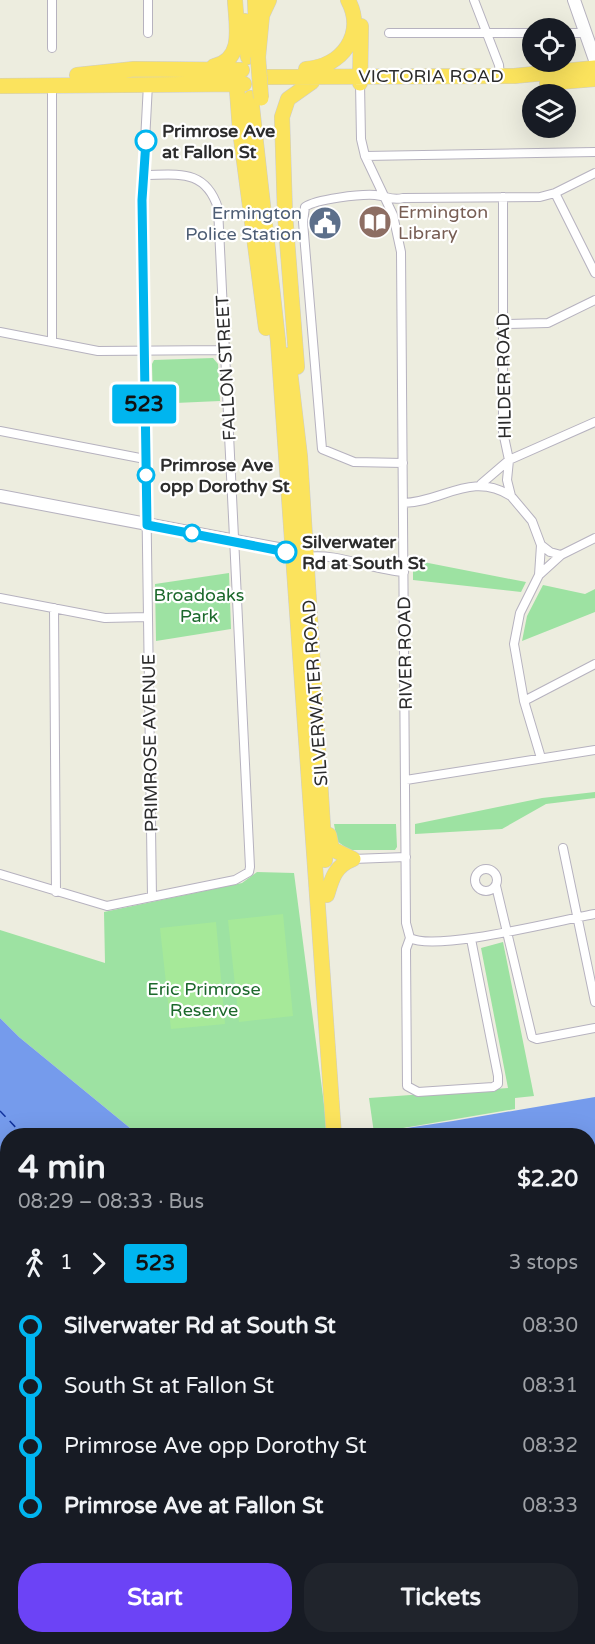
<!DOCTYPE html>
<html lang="en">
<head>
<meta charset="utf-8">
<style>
	body { margin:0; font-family:"Varela Round",sans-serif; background:#20242c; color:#f1f3f6; height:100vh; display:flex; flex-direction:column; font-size:22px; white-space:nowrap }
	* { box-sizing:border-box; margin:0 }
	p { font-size:20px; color:#9ea1a6 }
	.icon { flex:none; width:33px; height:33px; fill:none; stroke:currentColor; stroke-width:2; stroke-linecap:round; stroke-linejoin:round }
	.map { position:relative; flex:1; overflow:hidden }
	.drawer { position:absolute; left:0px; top:1128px; width:596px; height:516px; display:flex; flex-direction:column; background:#171b24; border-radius:24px 24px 0 0; box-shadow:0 6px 24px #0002 }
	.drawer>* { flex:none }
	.badge { padding:0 12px; border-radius:4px; font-size:21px; line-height:39px }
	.buttons { position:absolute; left:522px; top:18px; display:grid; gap:12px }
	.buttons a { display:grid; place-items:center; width:54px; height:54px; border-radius:50%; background:#171b24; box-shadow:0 6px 24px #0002; font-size:30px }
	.map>.badge { position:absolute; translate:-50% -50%; box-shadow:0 0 0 3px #fff }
	.legs { display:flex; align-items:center; gap:9px; height:66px; padding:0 18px; font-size:20px }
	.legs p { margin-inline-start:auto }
	.summary { display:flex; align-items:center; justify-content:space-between; height:102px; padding:0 18px }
	h1 { font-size:33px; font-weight:800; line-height:45px }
	.primary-button { display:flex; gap:12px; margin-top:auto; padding:12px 18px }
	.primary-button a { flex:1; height:69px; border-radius:24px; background:#6c43f6; color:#fff; font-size:24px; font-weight:800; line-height:69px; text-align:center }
	.primary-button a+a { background:#20242c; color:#f1f3f6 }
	ul { padding:0 18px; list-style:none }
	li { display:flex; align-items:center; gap:21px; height:60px; font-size:22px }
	li i { display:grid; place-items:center; width:9px; height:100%; margin:0 8px; background:currentColor }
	li i::after { content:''; width:15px; height:15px; margin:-8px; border:4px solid; border-radius:50%; background:#171b24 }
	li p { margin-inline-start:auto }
	li:first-child i { background:linear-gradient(#0000 50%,currentColor 0) }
	li:last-child i { background:linear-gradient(currentColor 50%,#0000 0) }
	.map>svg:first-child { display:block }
	.industrial { fill:#e4dfe6 }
	.green { fill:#9de2a2 }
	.pitch { fill:#a6e999 }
	.water { fill:#759bec }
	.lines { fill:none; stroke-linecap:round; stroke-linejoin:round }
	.ferry { stroke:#11329c; stroke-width:1.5; stroke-dasharray:8 6; stroke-linecap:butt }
	.street-casing { stroke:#b6b2bf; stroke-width:10 }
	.secondary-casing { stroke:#b6b2bf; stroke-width:14 }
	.highway-casing { stroke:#ccc; stroke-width:16 }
	.street { stroke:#fff; stroke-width:8 }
	.secondary { stroke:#fff; stroke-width:12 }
	.highway { stroke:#fbe35d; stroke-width:15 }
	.highway-bridge-casing { stroke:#ccc; stroke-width:16; stroke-linecap:butt }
	.highway-bridge { stroke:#fbe35d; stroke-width:15 }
	.line-1-casing { stroke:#fff; stroke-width:14 }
	.line-1 { stroke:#00b5ef; stroke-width:9 }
	.stop-1-dot { fill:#fff; stroke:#00b5ef; stroke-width:3 }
	.labels { text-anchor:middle; stroke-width:4.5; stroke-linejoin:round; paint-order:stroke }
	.street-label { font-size:18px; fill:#2c2c2c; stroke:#fff }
	.stop-label { font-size:18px; font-weight:bold; fill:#2c2c2c; stroke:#fff; text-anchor:start }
	.education-label { font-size:18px; fill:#785e54; stroke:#fff; text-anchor:start }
	.service-label { font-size:18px; fill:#4e5e75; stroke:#fff; text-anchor:end }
	.park-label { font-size:18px; fill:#1c692c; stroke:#fff }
</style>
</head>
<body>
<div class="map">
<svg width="595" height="1644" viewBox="0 0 595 1644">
	<rect width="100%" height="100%" fill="#ededdf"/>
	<path class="industrial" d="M 588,1603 L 595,1604 L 595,1644 L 359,1644 L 360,1636 L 588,1636 Z
		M 81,1636 L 321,1637 L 320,1644 L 80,1644 Z"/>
	<path class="green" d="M 213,358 L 218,364 L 220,401 L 153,404 L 152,364 L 154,360 Z
		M 413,560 L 526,582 L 521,592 L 413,580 Z
		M 229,573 L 231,629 L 156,641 L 155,584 Z
		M 543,585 L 585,594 L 595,589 L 595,612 L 522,641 L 527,616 Z
		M 595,792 L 595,798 L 546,804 L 502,829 L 415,834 L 415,824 L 542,798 Z
		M 334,824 L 396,824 L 397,847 L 395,850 L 349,850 L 337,841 Z
		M 257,872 L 294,873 L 328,1135 L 312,1130 L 301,1136 L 151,1136 L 130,1128 L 19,1037 L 0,1018 L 0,930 L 105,963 L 104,912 L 242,883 Z
		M 503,942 L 534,1096 L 515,1098 L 515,1109 L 374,1133 L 369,1098 L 508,1088 L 481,948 Z
		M 0,1168 L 8,1175 L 7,1211 L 0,1215 Z
		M 588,1237 L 595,1237 L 595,1564 L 588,1555 Z
		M 7,1312 L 8,1636 L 23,1637 L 21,1644 L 0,1644 L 0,1571 L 4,1539 L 0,1496 L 0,1316 Z
		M 55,1637 L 81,1637 L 80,1644 L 53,1644 Z"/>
	<path class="pitch" d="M 283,914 L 293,1016 L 239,1022 L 228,920 Z
		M 216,922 L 225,1024 L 171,1029 L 160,928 Z"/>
	<path class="water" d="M 0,1018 L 19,1037 L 130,1128 L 151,1135 L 8,1136 L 7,1174 L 0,1167 Z
		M 595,1097 L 595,1238 L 588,1239 L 588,1136 L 332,1136 L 367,1134 L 453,1121 Z
		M 23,1637 L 23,1636 L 55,1637 L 53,1644 L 21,1644 Z"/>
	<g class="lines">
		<path class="ferry" d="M 0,1111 L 24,1136
			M 588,1152 L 595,1150"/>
		<g class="street-casing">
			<path id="street" d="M 52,0 L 52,48
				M 148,0 L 148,33
				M 474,0 L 499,65 L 500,76
				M 389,33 L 532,33
				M 566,33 L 587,33
				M 360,83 L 361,139 L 365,156 L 393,215 L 401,252 L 406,923 L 410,938 L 406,949 L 407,1086 L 418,1092 L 493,1087 L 498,1084 L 498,1076 L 471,939
				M 148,84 L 142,199 L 152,897
				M 52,85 L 52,342
				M 365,156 L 595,152
				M 555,193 L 595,273
				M 503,197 L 503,432 L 509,460 L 507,480 L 511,496 L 532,521 L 541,545 L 539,575 L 520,613 L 514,644 L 524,701 L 541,758
				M 503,324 L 548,323 L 595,300
				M 0,332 L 98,351 L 224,350
				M 0,431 L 145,459
				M 403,463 L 354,462 L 322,449 L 303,222 L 305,207 C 316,199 361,194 375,195 C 387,196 391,201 403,198 L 540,197 L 555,193 L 595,173
				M 481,484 L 509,460 L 595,422
				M 403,503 C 443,502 471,471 511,496
				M 541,545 L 550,552 L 561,555
				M 306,557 C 336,552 372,570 404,572
				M 539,575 L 561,555 L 595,538
				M 0,598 L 105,618 L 148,617
				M 54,608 L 56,892
				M 524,701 L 595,664
				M 406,780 L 595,750
				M 563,848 L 595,1002
				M 353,859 L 406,857
				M475 880a11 11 0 1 1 22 0a11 11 0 1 1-22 0Z
				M 0,874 L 107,906 L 235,880 L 249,872 L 250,867 L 218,208 C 205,168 177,175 143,175
				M 496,886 L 532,1037 L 537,1039 L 595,1028
				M 410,938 C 436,952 561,920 595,914
				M 135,1636 L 202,1644
				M 238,1644 L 239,1636"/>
		</g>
		<g class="secondary-casing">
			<path id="secondary" d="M 574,0 L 595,60
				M 0,496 L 294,552"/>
		</g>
		<g class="highway-casing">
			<path id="highway" d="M 255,0 L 256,24
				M 245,21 L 248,57
				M 258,57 L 262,15 L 269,0
				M 214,66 C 245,60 236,24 235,0
				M 306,69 C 342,67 366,34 348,0
				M 77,75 L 134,69 L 242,70
				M 236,76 L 240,130 L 266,328
				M 267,77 L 514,76 L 595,68
				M 360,83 L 361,26
				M 547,83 L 595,79
				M 0,86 L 244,84
				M 251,98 L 278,341 L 334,1136
				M 288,355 L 300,457 L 325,860
				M 297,367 L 285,214 L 282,117 L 288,99 L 312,82
				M 329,835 L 332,849 L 353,859
				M 327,895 C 332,878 335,866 353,859
				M 329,1644 L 329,1636
				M 341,1644 L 342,1636"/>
		</g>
		<use href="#street" class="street"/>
		<use href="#secondary" class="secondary"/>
		<use href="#highway" class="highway"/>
		<g class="highway-bridge-casing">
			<path id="highway-bridge" d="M 258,57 L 261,98"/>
		</g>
		<use href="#highway-bridge" class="highway-bridge"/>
	</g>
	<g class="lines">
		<g class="line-1-casing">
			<path id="line-1" d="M 146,141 L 142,200 L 147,525 L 286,552"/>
		</g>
		<use href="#line-1" class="line-1"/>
	</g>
	<defs>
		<g id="library-disc" transform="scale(1.725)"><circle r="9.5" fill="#8d6e63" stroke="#fff"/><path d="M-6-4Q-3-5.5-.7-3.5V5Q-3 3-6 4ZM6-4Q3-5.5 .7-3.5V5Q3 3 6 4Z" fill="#fff"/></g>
		<g id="civic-disc" transform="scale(1.725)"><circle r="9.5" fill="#5c6f8a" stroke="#fff"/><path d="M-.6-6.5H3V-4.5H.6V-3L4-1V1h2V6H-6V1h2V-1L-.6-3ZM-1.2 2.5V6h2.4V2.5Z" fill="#fff"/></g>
	</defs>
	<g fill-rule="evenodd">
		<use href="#library-disc" x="375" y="222"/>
		<use href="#civic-disc" x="325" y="223"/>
	</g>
	<g class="stop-1-dot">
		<circle cx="146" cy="141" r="10"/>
		<circle cx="146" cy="475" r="8"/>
		<circle cx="192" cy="533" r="8"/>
		<circle cx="286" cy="552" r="10"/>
	</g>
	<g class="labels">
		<g class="street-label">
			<text x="431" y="82">VICTORIA ROAD</text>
			<text transform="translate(226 368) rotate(-93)" y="6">FALLON STREET</text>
			<text transform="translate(504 376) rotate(-91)" y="6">HILDER ROAD</text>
			<text transform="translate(405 653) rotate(-91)" y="6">RIVER ROAD</text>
			<text transform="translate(315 693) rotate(-94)" y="6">SILVERWATER ROAD</text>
			<text transform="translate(150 743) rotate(-91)" y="6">PRIMROSE AVENUE</text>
		</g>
		<g class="stop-label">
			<text x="162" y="137">Primrose Ave<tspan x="162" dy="21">at Fallon St</tspan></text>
			<text x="160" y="471">Primrose Ave<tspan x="160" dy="21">opp Dorothy St</tspan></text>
			<text x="302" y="548">Silverwater<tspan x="302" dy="21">Rd at South St</tspan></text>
		</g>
		<g class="education-label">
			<text x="398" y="218">Ermington<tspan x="398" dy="21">Library</tspan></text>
		</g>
		<g class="service-label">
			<text x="302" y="219">Ermington<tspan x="302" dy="21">Police Station</tspan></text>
		</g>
		<g class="park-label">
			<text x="199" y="601">Broadoaks<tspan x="199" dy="21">Park</tspan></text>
			<text x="204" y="995">Eric Primrose<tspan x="204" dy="21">Reserve</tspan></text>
		</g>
	</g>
</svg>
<div class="buttons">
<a><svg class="icon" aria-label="locate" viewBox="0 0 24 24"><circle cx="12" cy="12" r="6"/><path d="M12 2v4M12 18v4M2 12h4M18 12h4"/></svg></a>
<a><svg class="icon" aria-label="layers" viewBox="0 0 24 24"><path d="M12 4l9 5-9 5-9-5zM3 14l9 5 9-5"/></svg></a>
</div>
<b class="badge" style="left:144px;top:404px;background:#00b5ef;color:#111">523</b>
<section class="drawer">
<div class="summary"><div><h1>4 min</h1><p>08:29 – 08:33 · Bus</p></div><b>$2.20</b></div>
<div class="legs"><svg class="icon" aria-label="walk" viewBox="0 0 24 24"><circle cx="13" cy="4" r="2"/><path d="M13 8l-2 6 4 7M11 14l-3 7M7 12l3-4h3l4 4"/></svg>1<svg class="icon" aria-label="forward" viewBox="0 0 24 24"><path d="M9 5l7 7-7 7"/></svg><b class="badge" style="background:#00b5ef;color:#111">523</b><p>3 stops</p></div>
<ul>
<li><i style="color:#00b5ef"></i><b>Silverwater Rd at South St</b><p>08:30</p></li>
<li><i style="color:#00b5ef"></i><span>South St at Fallon St</span><p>08:31</p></li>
<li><i style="color:#00b5ef"></i><span>Primrose Ave opp Dorothy St</span><p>08:32</p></li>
<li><i style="color:#00b5ef"></i><b>Primrose Ave at Fallon St</b><p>08:33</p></li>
</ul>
<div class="primary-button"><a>Start</a><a>Tickets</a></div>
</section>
</div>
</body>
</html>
